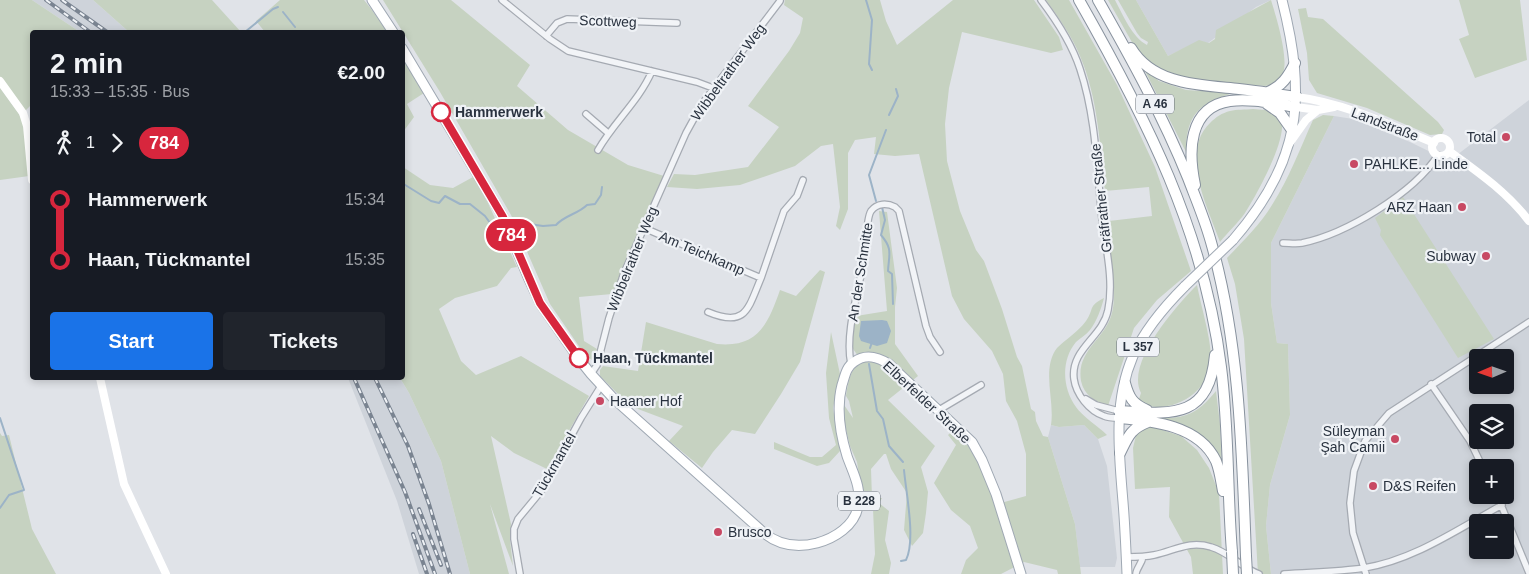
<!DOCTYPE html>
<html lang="en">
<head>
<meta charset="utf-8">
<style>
	body { margin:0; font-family:Arial,sans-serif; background:#20242c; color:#f1f3f6; height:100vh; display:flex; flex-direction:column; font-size:19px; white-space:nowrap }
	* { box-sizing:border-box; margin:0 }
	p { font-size:16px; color:#9ea1a6 }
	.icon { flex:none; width:28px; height:28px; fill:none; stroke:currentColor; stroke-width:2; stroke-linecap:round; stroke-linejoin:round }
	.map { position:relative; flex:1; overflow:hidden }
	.details { position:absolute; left:30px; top:30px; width:375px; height:350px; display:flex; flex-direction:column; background:#171b24; border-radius:5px; box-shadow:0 2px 8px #0003 }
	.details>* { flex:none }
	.badge { padding:0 10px; border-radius:16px; font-size:18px; line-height:32px }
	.needle { width:32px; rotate:268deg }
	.controls { position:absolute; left:1469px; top:349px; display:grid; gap:10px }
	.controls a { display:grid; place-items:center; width:45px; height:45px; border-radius:5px; background:#171b24; box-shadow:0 2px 8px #0003; font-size:25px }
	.map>.badge { position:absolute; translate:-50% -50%; box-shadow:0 0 0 2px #fff }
	.legs { display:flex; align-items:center; gap:8px; height:55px; padding:0 20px; font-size:16px }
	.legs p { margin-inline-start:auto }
	.head { display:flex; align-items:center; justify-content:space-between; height:85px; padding:0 20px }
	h1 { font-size:28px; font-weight:700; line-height:38px }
	.cta { display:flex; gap:10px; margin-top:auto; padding:10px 20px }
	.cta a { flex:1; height:58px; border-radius:5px; background:#1a73e8; color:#fff; font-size:20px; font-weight:700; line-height:58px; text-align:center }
	.cta a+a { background:#20242c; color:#f1f3f6 }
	ul { padding:0 20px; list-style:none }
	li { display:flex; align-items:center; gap:18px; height:60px; font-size:19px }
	li i { display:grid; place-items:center; width:8px; height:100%; margin:0 6px; background:currentColor }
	li i::after { content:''; width:12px; height:12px; margin:-6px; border:4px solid; border-radius:50%; background:#171b24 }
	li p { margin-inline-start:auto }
	li:first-child i { background:linear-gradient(#0000 50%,currentColor 0) }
	li:last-child i { background:linear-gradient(currentColor 50%,#0000 0) }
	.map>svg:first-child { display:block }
	.built { fill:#ced3da; fill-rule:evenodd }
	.green { fill:#c6d2c1 }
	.water { fill:#9cb3c7 }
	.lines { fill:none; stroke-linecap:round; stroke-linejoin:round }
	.stream { stroke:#9cb3c7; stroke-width:2 }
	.street-casing { stroke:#a5aab2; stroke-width:8 }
	.primary-casing { stroke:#9fa8b3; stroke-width:11 }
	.highway-casing { stroke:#88929e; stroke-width:12 }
	.street { stroke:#f2f4f7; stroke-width:5.5 }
	.secondary { stroke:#fff; stroke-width:8 }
	.primary { stroke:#fff; stroke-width:9 }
	.highway { stroke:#fff; stroke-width:10 }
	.rail-casing { stroke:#7a8491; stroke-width:4 }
	.rail { stroke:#eff2f6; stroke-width:2; stroke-dasharray:5.5; stroke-linecap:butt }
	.primary-bridge-casing { stroke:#9fa8b3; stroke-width:11; stroke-linecap:butt }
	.highway-bridge-casing { stroke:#88929e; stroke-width:12; stroke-linecap:butt }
	.primary-bridge { stroke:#fff; stroke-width:9 }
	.highway-bridge { stroke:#fff; stroke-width:10 }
	.line-1-casing { stroke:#fff; stroke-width:11 }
	.line-1 { stroke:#d7263d; stroke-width:8 }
	.stop-1-dot { fill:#fff; stroke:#d7263d; stroke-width:2.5 }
	.poi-dot { fill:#c84963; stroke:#eff2f6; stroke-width:2 }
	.labels { text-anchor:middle; stroke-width:4.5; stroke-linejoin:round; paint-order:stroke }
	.shield { fill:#eff2f6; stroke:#646c76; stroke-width:1 }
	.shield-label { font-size:12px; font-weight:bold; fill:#29323f }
	.street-label { font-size:14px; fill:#29323f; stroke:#eff2f6 }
	.stop-label { font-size:14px; font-weight:bold; fill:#29323f; stroke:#eff2f6; text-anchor:start }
	.poi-label { font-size:14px; fill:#29323f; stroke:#eff2f6; text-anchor:end }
</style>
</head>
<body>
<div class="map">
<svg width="1529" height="574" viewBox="0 0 1529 574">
	<rect width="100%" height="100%" fill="#e0e3e8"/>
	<path class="built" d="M 32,0 L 93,0 L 129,32 L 80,32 Z
		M 1136,0 L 1271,0 L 1256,7 L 1208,43 L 1199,41 L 1168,56 Z
		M 1529,100 L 1529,574 L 1271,574 L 1266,526 L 1270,485 L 1290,415 L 1288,344 L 1277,343 L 1271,303 L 1271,243 L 1334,116 L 1353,119 L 1410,142 L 1449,161 ZM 1478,358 L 1505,358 L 1505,385 L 1478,385 ZM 1478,412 L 1505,412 L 1505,440 L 1478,440 ZM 1478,468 L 1505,468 L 1505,495 L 1478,495 ZM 1478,522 L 1505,522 L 1505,550 L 1478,550 Z
		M 348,378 L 400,378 L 409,393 L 441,461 L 470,574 L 419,574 L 397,501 Z
		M 1051,425 L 1059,427 L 1084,425 L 1098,439 L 1107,466 L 1117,558 L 1115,567 L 1080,567 L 1075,524 L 1048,437 Z"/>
	<path class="green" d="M 0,0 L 32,0 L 80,32 L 32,32 L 32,104 L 25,111 L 0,77 Z
		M 93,0 L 212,0 L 241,32 L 129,32 Z
		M 280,0 L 364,0 L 372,10 L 387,32 L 265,32 L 256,21 Z
		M 383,0 L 451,0 L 530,65 L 517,86 L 568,130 L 628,165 L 664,176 L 612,294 L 579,297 L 584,341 L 597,349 L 592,360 L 585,355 L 550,304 L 511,215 L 440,92 Z
		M 785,0 L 880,0 L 886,21 L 897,45 L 953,0 L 1034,0 L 1059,37 L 1063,50 L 1051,53 L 962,32 L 949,88 L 945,124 L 947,161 L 960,211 L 976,250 L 984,261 L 1002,309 L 1017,357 L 1022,366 L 1031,409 L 1035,412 L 1036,421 L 1043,436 L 1048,437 L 1075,524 L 1081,574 L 1058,574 L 1057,570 L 1024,562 L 1001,574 L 961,574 L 966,560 L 978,548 L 970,526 L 951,510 L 934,483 L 956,445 L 948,435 L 956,428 L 971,445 L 997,504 L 1026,496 L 1026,454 L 1017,421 L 1006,401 L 1003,374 L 992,351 L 964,319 L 952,296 L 919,154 L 895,156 L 874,154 L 876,137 L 855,140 L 848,153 L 848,209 L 840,230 L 836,226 L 840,207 L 833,144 L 821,146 L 795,166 L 740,185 L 697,189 L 667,187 L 674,174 L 695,175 L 748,167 L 779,127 L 748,106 L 789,51 L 800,33 L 803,18 L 784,5 Z
		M 1046,0 L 1069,0 L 1117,85 L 1155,167 L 1191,271 L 1157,300 L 1134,328 L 1108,406 C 1095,402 1084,395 1081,381 C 1076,350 1105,340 1112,313 C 1117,292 1111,269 1110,248 C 1109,239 1109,230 1109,221 L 1152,216 L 1149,187 L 1105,191 C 1100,146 1098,98 1080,56 C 1072,36 1058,17 1046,0 Z
		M 1108,0 L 1115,0 C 1123,15 1132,37 1147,45 L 1148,42 L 1141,38 L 1137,33 L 1118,0 L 1136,0 L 1168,56 L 1199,40 L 1209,43 L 1215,39 L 1216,30 L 1271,0 C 1276,16 1289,58 1283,73 C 1280,81 1273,85 1265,86 L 1193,80 L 1168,74 L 1143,58 L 1144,56 L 1133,44 Z
		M 1459,0 L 1520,0 L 1527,60 L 1475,78 L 1459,39 L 1469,35 Z
		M 1306,8 L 1308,17 L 1323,19 L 1438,122 L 1444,130 L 1442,134 L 1430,135 L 1367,108 L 1317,93 L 1309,80 L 1307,53 L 1298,9 Z
		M 402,58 L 424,93 L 407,104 L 414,117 L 403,132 Z
		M 1144,69 L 1159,81 L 1186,90 L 1233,93 C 1199,103 1186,115 1186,152 Z
		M 0,88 L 19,114 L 24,125 L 29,176 L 0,180 Z
		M 1253,109 C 1263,110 1273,109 1280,118 C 1291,133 1255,198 1245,213 C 1238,223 1228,232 1220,242 C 1208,208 1179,153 1210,123 C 1216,117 1222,113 1230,111 C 1237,109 1245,110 1253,109 Z
		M 1323,115 L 1334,116 L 1271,243 L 1271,303 L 1277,343 L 1288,344 L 1290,415 L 1270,485 L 1266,526 L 1271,574 L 1258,574 L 1244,339 L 1235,284 L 1227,258 C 1243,241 1260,225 1272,205 C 1289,178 1300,149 1313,120 Z
		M 403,167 L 430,185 L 453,188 L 473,177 L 488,203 L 517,267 L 511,268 L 497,286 L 455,298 L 439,309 L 461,361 L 476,375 L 521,356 L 589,396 L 547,469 L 514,453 L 491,436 L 511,524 L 510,540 L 513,566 L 490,504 L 509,574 L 470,574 L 441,461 L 409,393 L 400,378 L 402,378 Z
		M 1403,197 L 1494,339 L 1458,358 L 1380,235 L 1381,230 L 1375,218 Z
		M 879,211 L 887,212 L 897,288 L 895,307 L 895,344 L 918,376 L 888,400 L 935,446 L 921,467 L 928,492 L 926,513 L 923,533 L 912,546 L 904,530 L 907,493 L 891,469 L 886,454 L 884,454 L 871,469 L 872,498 L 882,498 L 879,503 L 889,511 L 885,540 L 891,563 L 889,574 L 871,574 L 875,554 L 873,509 L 863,500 L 857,462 L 850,446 L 844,422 L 842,402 L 853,418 L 849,401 L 846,396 C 848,384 850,366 863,363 L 846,339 L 850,317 L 887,311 Z
		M 820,270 L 825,272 L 800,362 L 781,394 L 755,434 L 732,430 L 713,452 L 702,468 L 669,441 L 683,426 L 630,406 L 600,376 L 600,370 L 603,366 L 638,371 L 646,322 L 717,344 C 758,348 768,324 780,290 L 796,296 Z
		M 1197,285 C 1201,306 1211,338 1211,358 C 1211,387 1183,408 1156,407 C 1150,407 1144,404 1138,402 L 1141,393 C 1125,363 1177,305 1197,285 Z
		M 1104,298 C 1101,309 1097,321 1090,330 C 1086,335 1080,338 1076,342 C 1061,360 1062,388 1076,407 C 1082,416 1099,427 1107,435 L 1098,439 L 1084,425 L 1059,427 L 1051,425 C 1055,401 1041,369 1057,348 C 1066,339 1078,332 1086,321 C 1095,308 1087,307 1104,298 Z
		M 831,332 L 840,374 L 833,408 L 840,451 L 829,463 L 817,466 L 774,449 L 774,442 L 810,457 L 822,457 L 836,445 L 829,418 L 826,373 Z
		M 1216,391 L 1220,424 L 1222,465 C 1206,434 1192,427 1159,418 C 1187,419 1199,412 1216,391 Z
		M 1144,427 L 1153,427 L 1181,436 L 1197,450 L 1209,468 L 1219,493 L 1223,574 L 1193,574 L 1191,557 L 1169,517 L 1170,487 L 1135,489 L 1133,448 L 1137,431 Z
		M 0,433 L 2,436 L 9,435 L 32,529 L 56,574 L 0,574 Z"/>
	<path class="water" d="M 882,320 L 887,321 L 891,331 L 887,343 L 877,346 L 861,341 L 859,336 L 861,321 Z"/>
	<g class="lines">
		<path class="stream" d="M 866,0 L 872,20 L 869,64 L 872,70
			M 283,12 L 295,27
			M 245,32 L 273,9 L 278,7
			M 889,115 L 898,96 L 896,89
			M 402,183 L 431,201 L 439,203 L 445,196 L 460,204 L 470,204 L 485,216 L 493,227
			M 876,201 L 869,175 L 886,130
			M 882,207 L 885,220 L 881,235 C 893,249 889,254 888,271 L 892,274 L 893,304
			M 522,223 L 543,226 L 556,225 C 565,215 578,214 587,205 L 595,204 L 601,195 L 602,187
			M 870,348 L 872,342
			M 869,364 L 877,411 L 883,419 L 889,446 L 903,462
			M 0,418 L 24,490 L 9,495 L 0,508
			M 901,561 L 906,560 C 916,540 906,493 904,470"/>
		<g class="street-casing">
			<path id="street" d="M 502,0 L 550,39 L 568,51 L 697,82 L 713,88
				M 1041,0 C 1057,21 1072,44 1080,69 C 1096,117 1097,170 1102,219 C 1106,249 1114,281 1108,310 C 1103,337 1070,349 1074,379 C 1076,394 1089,411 1104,416 C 1108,418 1114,418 1119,418
				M 546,36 L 557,23 L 567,19 L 677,23
				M 586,114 L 608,133
				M 598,150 C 614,122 639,101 652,71
				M 644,228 L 761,278 L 784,211 L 797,196 L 803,180
				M 1283,243 C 1289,243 1296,244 1302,243 C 1346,234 1414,193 1438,155
				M 708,312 C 746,328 748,309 761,278
				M 851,364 C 844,331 861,284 866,249 C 867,240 866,219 871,211 C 877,203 887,203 895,207 L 899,211 L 926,326 L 930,337 L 940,352
				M 591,374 L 597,365 L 609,318 L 624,273 L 686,133 L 702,104 L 780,1
				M 1431,384 L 1470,441 L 1483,468
				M 1086,399 L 1096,405 L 1119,411
				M 939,410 L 981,385
				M 1497,495 L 1529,573
				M 1126,557 C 1135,557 1145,557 1154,555 C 1174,551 1189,540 1211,547 C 1229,552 1242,568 1259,574
				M 520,574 L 514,539 L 514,529 L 518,519 L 542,490 L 581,418 L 601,386
				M 1136,574 C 1136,569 1141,565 1143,557
				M 1284,574 C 1310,572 1338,572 1364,568 C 1414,560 1458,529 1502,505
				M 1366,574 L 1353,533 L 1350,503 L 1354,471 L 1365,441 L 1389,413 L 1529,322"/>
		</g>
		<g class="primary-casing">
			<path id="primary" d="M 372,0 L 393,32
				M 402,48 L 503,217 L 528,277 L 540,303 L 579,359 L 591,374 L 614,399 L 764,533 C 780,546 797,548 817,543 C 835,538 854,526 858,507 C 862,488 853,473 847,456 C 840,433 836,408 842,385 C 845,376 846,367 854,362 C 866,353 878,357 889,364 L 972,442 L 982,460 L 996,494 L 1021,574
				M 1233,240 C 1301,162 1307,98 1282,0
				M 1127,574 C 1126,550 1125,526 1123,502 C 1119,453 1113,402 1133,356 C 1145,329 1164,307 1185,286"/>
		</g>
		<g class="highway-casing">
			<path id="highway" d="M 1079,0 C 1146,118 1204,231 1221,367 C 1229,428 1227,490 1232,552
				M 1098,0 C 1131,58 1163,116 1188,178 C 1196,199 1205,220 1211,242 C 1240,344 1242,451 1246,556
				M 1131,48 C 1153,85 1200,85 1239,89 C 1258,91 1277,94 1297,97
				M 1268,92 C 1282,86 1288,77 1295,63
				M 1267,104 L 1280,113 L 1292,130
				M 1195,185 C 1188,152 1188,107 1230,101 C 1251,98 1275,104 1296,107
				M 1125,383 C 1129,398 1133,404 1147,410
				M 1119,411 C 1171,414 1209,420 1215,355
				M 1119,418 C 1153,421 1199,425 1216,461 C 1220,471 1221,481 1223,491
				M 1120,453 C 1128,437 1130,429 1148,422"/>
		</g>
		<use href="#street" class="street"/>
		<path class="secondary" d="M 0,81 L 23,113 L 27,126 L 32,180
			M 1297,97 C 1344,103 1390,125 1434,143
			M 1296,107 L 1318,110 L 1334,107
			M1432 147a9 9 0 1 1 18 0a9 9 0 1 1-18 0Z
			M 1289,144 L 1306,120 L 1318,110
			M 1449,151 C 1478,172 1507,192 1529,221
			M 100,378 L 124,484 L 166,574"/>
		<use href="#primary" class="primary"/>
		<use href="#highway" class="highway"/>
		<g class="rail-casing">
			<path id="rail" d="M 46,0 L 90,32
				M 62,0 L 107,32
				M 354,378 L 405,492 L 435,574
				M 375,378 L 408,446 L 429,504 L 450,574
				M 419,509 L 441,565
				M 413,534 L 427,574"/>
		</g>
		<use href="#rail" class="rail"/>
		<g class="primary-bridge-casing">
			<path id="primary-bridge" d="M 1185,286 L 1233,240"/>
		</g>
		<g class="highway-bridge-casing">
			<path id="highway-bridge" d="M 1232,552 L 1233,574
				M 1246,556 L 1247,574"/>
		</g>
		<use href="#primary-bridge" class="primary-bridge"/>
		<use href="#highway-bridge" class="highway-bridge"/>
	</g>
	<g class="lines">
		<g class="line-1-casing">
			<path id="line-1" d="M 441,112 L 503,217 L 540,303 L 579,358"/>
		</g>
		<use href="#line-1" class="line-1"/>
	</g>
	<g class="stop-1-dot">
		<circle cx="441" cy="112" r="9"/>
		<circle cx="579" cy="358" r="9"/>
	</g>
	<g class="poi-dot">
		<circle cx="1506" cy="137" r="5"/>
		<circle cx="1354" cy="164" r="5"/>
		<circle cx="1462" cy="207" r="5"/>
		<circle cx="1486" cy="256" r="5"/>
		<circle cx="600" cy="401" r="5"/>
		<circle cx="1395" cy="439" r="5"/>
		<circle cx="1373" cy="486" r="5"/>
		<circle cx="718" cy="532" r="5"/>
	</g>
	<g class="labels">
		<g class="shield">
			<rect x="1136" y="94.5" width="38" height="19" rx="4"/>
			<rect x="1117" y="337.5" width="42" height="19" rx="4"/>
			<rect x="838" y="491.5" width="42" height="19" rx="4"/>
		</g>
		<g class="shield-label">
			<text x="1155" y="108">A 46</text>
			<text x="1138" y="351">L 357</text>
			<text x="859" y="505">B 228</text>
		</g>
		<g class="street-label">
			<text transform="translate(608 21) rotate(2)" y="5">Scottweg</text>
			<text transform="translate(728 72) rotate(-54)" y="5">Wibbeltrather Weg</text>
			<text transform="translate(1385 124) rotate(21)" y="5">Landstraße</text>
			<text transform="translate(1101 198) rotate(-96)" y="5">Gräfrather Straße</text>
			<text transform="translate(702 253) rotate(23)" y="5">Am Teichkamp</text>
			<text transform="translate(632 259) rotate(-68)" y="5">Wibbelrather Weg</text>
			<text transform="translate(860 272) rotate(-81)" y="5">An der Schmitte</text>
			<text transform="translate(927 402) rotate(43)" y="5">Elberfelder Straße</text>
			<text transform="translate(554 465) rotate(-60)" y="5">Tückmantel</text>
		</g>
		<g class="stop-label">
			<text x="455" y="117">Hammerwerk</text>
			<text x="593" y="363">Haan, Tückmantel</text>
		</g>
		<g class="poi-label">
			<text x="1496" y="142">Total</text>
			<text x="1364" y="169" text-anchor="start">PAHLKE... Linde</text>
			<text x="1452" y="212">ARZ Haan</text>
			<text x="1476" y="261">Subway</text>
			<text x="610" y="406" text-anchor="start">Haaner Hof</text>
			<text x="1385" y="436">Süleyman<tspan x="1385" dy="16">Şah Camii</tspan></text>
			<text x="1383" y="491" text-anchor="start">D&amp;S Reifen</text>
			<text x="728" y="537" text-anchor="start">Brusco</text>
		</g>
	</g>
</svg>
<div class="controls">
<a><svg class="needle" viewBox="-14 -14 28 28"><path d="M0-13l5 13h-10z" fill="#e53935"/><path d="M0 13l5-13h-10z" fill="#9ea1a6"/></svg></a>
<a><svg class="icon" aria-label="layers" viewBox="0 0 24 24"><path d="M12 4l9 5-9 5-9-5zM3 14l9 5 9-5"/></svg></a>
<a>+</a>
<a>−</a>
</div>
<b class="badge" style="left:511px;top:235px;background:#d7263d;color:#fff">784</b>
<section class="details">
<div class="head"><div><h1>2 min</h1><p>15:33 – 15:35 · Bus</p></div><b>€2.00</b></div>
<div class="legs"><svg class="icon" aria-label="walk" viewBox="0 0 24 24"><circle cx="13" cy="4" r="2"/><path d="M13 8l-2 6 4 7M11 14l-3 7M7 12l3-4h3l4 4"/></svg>1<svg class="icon" aria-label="forward" viewBox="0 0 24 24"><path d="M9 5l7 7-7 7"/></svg><b class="badge" style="background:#d7263d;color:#fff">784</b></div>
<ul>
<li><i style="color:#d7263d"></i><b>Hammerwerk</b><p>15:34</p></li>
<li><i style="color:#d7263d"></i><b>Haan, Tückmantel</b><p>15:35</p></li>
</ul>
<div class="cta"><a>Start</a><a>Tickets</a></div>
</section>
</div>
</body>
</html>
